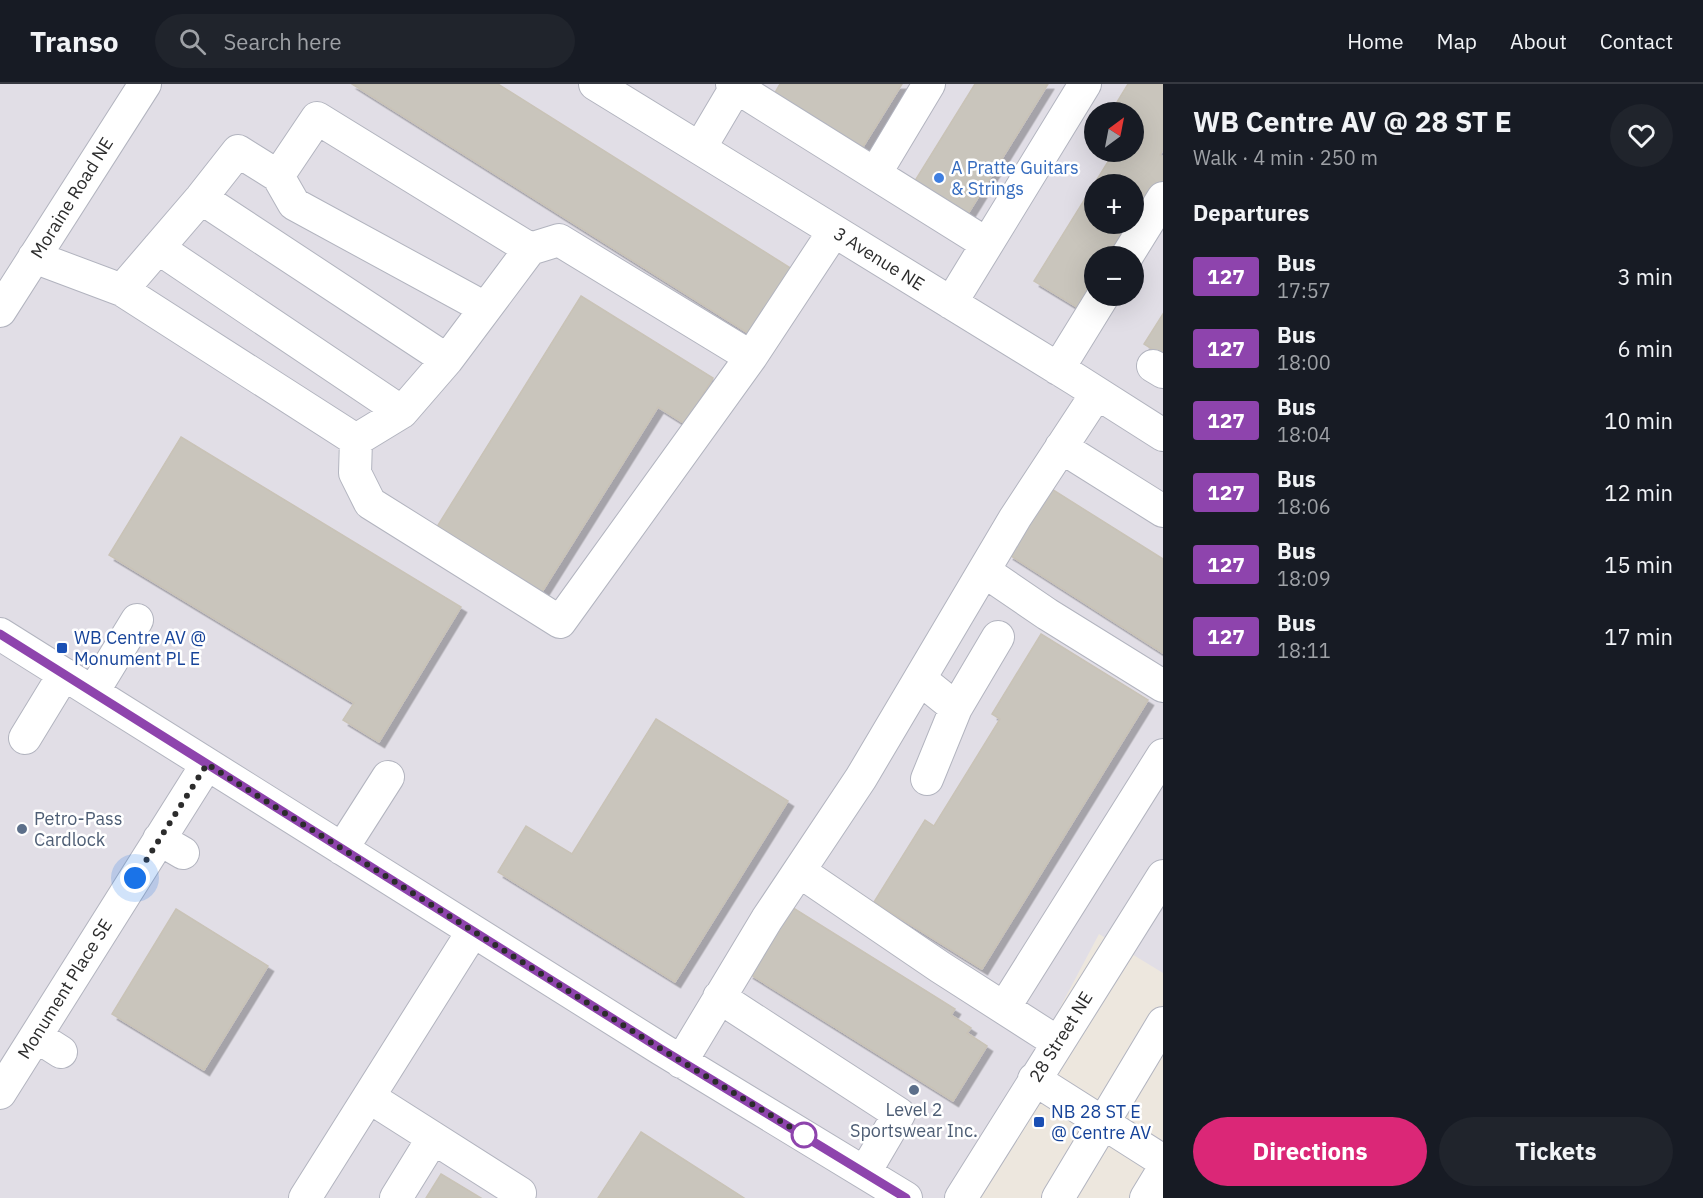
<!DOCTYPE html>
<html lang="en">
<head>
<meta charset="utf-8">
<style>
	body { margin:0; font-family:"IBM Plex Sans",sans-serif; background:#20242c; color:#f1f3f6; height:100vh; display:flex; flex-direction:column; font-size:22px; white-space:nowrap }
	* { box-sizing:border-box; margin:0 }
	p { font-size:20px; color:#9ea1a6 }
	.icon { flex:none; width:33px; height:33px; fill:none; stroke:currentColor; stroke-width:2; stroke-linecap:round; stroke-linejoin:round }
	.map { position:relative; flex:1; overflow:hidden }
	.drawer { display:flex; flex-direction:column; background:#171b24; width:540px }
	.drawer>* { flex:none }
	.badge { padding:0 12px; border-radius:4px; font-size:21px; line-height:39px }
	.needle { width:39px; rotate:32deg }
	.tools { position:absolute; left:1084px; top:18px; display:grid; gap:12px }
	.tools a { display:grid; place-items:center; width:60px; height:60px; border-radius:50%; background:#171b24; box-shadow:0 6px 24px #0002; font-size:30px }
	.you { position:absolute; width:30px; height:30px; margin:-15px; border:4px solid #fff; border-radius:50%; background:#1a73e8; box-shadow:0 0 0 9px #1a73e833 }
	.map>.badge { position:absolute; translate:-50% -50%; box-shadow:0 0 0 3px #fff }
	h2 { padding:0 30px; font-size:22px; line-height:54px }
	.round { display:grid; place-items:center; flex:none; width:63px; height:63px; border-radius:32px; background:#20242c }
	.summary { display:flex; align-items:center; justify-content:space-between; height:102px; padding:0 30px }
	h1 { font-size:28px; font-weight:700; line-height:45px }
	.cta { display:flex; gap:12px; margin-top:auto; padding:12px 30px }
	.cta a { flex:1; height:69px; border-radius:36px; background:#db2777; color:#fff; font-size:24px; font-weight:700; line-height:69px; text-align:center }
	.cta a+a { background:#20242c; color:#f1f3f6 }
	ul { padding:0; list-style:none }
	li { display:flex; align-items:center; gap:18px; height:72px; padding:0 30px }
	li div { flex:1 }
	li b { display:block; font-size:22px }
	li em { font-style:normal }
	li .badge { min-width:66px; font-weight:700; text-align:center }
	header { display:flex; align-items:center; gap:36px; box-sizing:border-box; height:84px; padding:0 30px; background:#171b24; border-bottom:2px solid #363941 }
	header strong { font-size:28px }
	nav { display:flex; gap:33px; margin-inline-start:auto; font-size:21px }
	.search { width:420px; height:54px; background:#20242c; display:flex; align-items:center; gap:15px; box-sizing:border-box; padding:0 21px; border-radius:33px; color:#9ea1a6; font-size:22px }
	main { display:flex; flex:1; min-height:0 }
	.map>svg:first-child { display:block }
	.industrial { fill:#e1dee6; fill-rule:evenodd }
	.building { fill:#c9c5bc; stroke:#c9c3b7; stroke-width:1.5; fill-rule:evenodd; filter:url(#shadow) }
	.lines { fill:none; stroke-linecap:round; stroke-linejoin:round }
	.minor-casing { stroke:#b2b4bf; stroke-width:34 }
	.minor { stroke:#fff; stroke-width:32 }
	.line-casing { stroke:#fff; stroke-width:14 }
	.line { stroke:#8e44ad; stroke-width:9 }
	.walk { stroke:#2c2c2c; stroke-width:6; stroke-dasharray:0 10.8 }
	.shop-dot { fill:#3f7fe0; stroke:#fff; stroke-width:2 }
	.transit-dot { fill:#1a4fb4; stroke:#fff; stroke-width:2 }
	.service-dot { fill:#5c6f8a; stroke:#fff; stroke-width:2 }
	.stop-dot { fill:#fff; stroke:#8e44ad; stroke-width:3 }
	.labels { text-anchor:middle; stroke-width:5; stroke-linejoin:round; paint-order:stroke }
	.shop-label { font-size:18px; fill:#366cbe; stroke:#fff; text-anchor:start }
	.street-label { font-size:18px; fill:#2c2c2c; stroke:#fff }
	.transit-label { font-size:18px; fill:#164399; stroke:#fff; text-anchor:start }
	.service-label { font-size:18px; fill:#4e5e75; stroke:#fff; text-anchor:start }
</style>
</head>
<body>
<header>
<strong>Transo</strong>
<div class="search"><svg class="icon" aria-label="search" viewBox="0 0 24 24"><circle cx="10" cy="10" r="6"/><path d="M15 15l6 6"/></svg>Search here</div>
<nav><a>Home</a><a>Map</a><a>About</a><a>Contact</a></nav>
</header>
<main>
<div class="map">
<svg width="1163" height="1114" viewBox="0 0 1163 1114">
	<defs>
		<filter id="shadow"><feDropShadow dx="5.5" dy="5.5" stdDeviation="0" flood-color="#0004"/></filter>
	</defs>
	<rect width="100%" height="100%" fill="#ede7de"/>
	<path class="industrial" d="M 0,0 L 1163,0 L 1163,889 L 1099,850 L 959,1114 L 0,1114 ZM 1095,28 L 1134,28 L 1134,68 L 1095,68 ZM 1095,100 L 1134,100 L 1134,140 L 1095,140 ZM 1095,172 L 1134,172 L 1134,212 L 1095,212 Z"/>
	<path class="building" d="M 352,0 L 498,0 L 792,185 L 751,251 Z
		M 780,0 L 902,0 L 861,66 L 773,12 Z
		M 975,0 L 1048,0 L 966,133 L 913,100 Z
		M 1128,0 L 1163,0 L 1163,66 L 1160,71 L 1163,73 L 1163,100 L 1119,172 L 1095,172 L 1095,211 L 1085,228 L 1034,197 L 1114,68 L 1134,68 L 1134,28 L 1111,28 ZM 1095,100 L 1134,100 L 1134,140 L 1095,140 Z
		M 581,212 L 713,294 L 685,340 L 658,323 L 540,511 L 435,446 Z
		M 1163,230 L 1163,272 L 1144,260 Z
		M 181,353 L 461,523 L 379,658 L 343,636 L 354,619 L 109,471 Z
		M 1050,404 L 1163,475 L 1163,569 L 1008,470 Z
		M 1041,550 L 1148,616 L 982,885 L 874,818 L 925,736 L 934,742 L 1000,635 L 992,630 Z
		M 656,635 L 788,717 L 675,898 L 498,788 L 526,742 L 572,770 Z
		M 790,822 L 955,925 L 951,931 L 971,944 L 967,949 L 987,962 L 953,1017 L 748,889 Z
		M 176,825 L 268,882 L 204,986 L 112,930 Z
		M 641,1048 L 744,1114 L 598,1114 Z
		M 441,1090 L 481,1114 L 426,1114 Z"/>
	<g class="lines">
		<g class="minor-casing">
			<path id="minor" d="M 595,0 L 1075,295 L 1163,351
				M 738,0 L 736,3 L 987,160
				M 700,64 L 736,3 L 732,0
				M 875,90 L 929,0
				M 278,92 L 294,120 L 485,224
				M 201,114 L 447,276
				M 158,164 L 402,328
				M 530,165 L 559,156 L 751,273 L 834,147
				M 1127,172 L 1163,114
				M 34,173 L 122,206 L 201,114 L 238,67 L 278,92 L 317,34 L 530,165 L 447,276 L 402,328 L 356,356 L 122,206
				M 951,219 L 1085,0
				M 0,227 L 145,0
				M 1153,282 L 1163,288
				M 1058,285 L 1103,212
				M 356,356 L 355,389 L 370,419 L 560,538 L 751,273
				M 1061,363 L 1163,427
				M 984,487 L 1047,530 L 1163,602
				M 0,550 L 661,965 L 906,1114
				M 920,595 L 956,624 L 998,553
				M 93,608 L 137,536
				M 25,654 L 64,590
				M 927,695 L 956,624
				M 159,755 L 183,769
				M 342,765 L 388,693
				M 799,787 L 940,883 L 1057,958
				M 719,913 L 899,1030 L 865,1088
				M 1004,924 L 1163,671
				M 36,952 L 61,968
				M 681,978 L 767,835 L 861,694 L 1015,434 L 1097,309
				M 1034,995 L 1163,1077
				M 0,1009 L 207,680
				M 369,1013 L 520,1109
				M 305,1114 L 473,847
				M 396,1114 L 433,1054
				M 961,1114 L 1163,792
				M 1058,1114 L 1163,939
				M 1146,1114 L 1163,1086"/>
		</g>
		<use href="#minor" class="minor"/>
	</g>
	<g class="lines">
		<g class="line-casing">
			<path id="line" d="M 0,550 L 661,965 L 906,1114"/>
		</g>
		<use href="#line" class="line"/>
		<path class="walk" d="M 135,794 L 207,680 L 661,965 L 810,1055 L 804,1051"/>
	</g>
	<circle class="shop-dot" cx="939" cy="94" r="6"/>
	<g class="transit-dot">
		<rect x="56" y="558" width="12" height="12" rx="3"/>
		<rect x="1033" y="1032" width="12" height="12" rx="3"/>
	</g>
	<g class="service-dot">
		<circle cx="22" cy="745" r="6"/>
		<circle cx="914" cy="1006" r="6"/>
	</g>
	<circle class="stop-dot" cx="804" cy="1051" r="12"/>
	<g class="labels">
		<g class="shop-label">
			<text x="951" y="90">A Pratte Guitars<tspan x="951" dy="21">&amp; Strings</tspan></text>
		</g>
		<g class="street-label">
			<text transform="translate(72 114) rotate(-58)" y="6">Moraine Road NE</text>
			<text transform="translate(879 175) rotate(32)" y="6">3 Avenue NE</text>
			<text transform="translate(65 905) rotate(-58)" y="6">Monument Place SE</text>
			<text transform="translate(1061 953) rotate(-58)" y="6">28 Street NE</text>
		</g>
		<g class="transit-label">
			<text x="74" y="560">WB Centre AV @<tspan x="74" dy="21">Monument PL E</tspan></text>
			<text x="1051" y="1034">NB 28 ST E<tspan x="1051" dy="21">@ Centre AV</tspan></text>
		</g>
		<g class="service-label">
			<text x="34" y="741">Petro-Pass<tspan x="34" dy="21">Cardlock</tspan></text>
			<text x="914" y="1032" text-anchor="middle">Level 2<tspan x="914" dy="21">Sportswear Inc.</tspan></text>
		</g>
	</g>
</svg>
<div class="tools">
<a><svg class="needle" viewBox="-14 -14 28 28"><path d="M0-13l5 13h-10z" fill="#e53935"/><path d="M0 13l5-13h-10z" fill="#9ea1a6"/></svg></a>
<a>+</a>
<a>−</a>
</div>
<div class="you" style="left:135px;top:794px"></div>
</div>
<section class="drawer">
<div class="summary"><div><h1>WB Centre AV @ 28 ST E</h1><p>Walk · 4 min · 250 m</p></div><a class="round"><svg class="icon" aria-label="heart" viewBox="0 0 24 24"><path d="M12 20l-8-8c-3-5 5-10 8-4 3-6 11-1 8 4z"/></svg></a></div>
<h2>Departures</h2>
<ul>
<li><span class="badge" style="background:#8e44ad;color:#fff">127</span><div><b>Bus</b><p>17:57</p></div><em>3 min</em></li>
<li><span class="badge" style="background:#8e44ad;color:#fff">127</span><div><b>Bus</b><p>18:00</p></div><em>6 min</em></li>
<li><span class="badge" style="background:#8e44ad;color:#fff">127</span><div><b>Bus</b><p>18:04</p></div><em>10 min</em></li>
<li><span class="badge" style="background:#8e44ad;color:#fff">127</span><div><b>Bus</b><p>18:06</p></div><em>12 min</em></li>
<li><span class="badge" style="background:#8e44ad;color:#fff">127</span><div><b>Bus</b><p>18:09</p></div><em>15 min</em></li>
<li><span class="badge" style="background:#8e44ad;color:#fff">127</span><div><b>Bus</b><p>18:11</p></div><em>17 min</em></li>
</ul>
<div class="cta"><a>Directions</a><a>Tickets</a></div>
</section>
</main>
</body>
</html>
